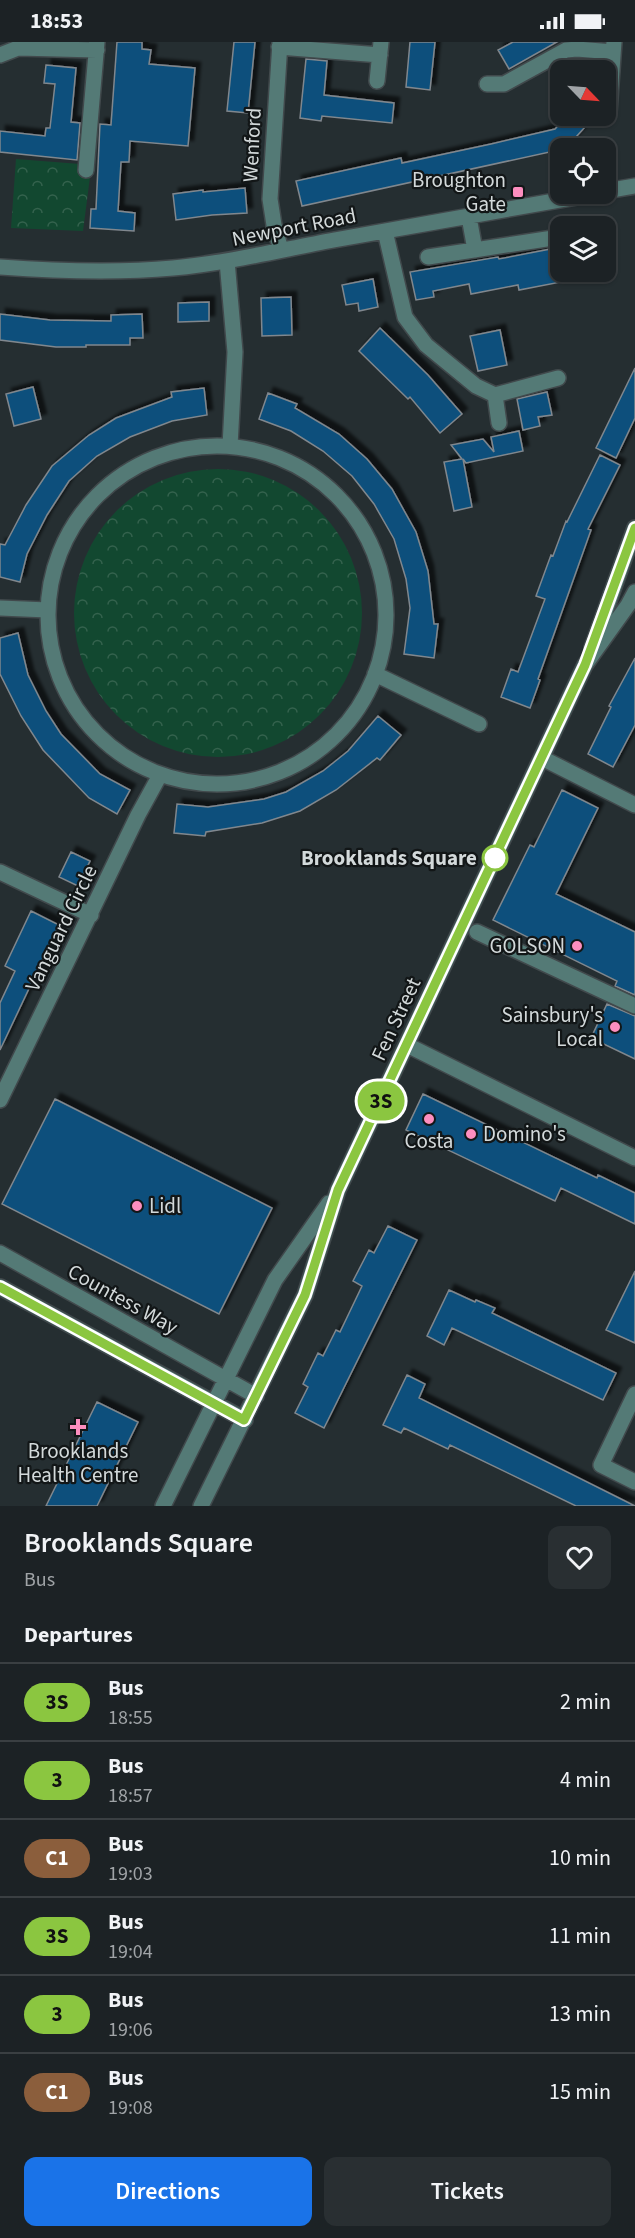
<!DOCTYPE html>
<html lang="en">
<head>
<meta charset="utf-8">
<style>
	body { margin:0; font-family:"Source Sans 3",sans-serif; background:#292f32; color:#f1f3f6; height:100vh; display:flex; flex-direction:column; font-size:22px; white-space:nowrap }
	* { box-sizing:border-box; margin:0 }
	p { font-size:20px; color:#a0a4a7 }
	.icon { flex:none; width:33px; height:33px; fill:none; stroke:currentColor; stroke-width:2; stroke-linecap:round; stroke-linejoin:round }
	.map { position:relative; height:1464px; overflow:hidden }
	.panel { display:flex; flex-direction:column; background:#1c2225; flex:1 }
	.panel>* { flex:none }
	.badge { padding:0 12px; border-radius:20px; font-size:21px; line-height:39px }
	.needle { width:39px; rotate:115deg }
	.controls { position:absolute; left:550px; top:18px; display:grid; gap:12px }
	.controls a { display:grid; place-items:center; width:66px; height:66px; border-radius:12px; background:#1c2225; box-shadow:0 2px 4px #0004,0 0 0 2px #3a3f42; font-size:30px }
	.map>.badge { position:absolute; translate:-50% -50%; box-shadow:0 0 0 3px #fff }
	h2 { padding:0 24px; font-size:22px; line-height:54px }
	.round { display:grid; place-items:center; flex:none; width:63px; height:63px; border-radius:12px; background:#292f32 }
	.head { display:flex; align-items:center; justify-content:space-between; height:102px; padding:0 24px }
	h1 { font-size:28px; font-weight:600; line-height:45px }
	.cta { display:flex; gap:12px; margin-top:auto; padding:12px 24px }
	.cta a { flex:1; height:69px; border-radius:12px; background:#1a73e8; color:#fff; font-size:24px; font-weight:600; line-height:69px; text-align:center }
	.cta a+a { background:#292f32; color:#f1f3f6 }
	ul { padding:0; list-style:none }
	li { display:flex; align-items:center; gap:18px; height:78px; padding:0 24px; border-top:2px solid #3a3f42 }
	li div { flex:1 }
	li b { display:block; font-size:22px }
	li em { font-style:normal }
	li .badge { min-width:66px; font-weight:700; text-align:center }
	.status { display:flex; justify-content:space-between; align-items:center; height:42px; padding:0 30px; background:#1c2225; direction:ltr }
	.status svg { height:16px; fill:currentColor }
	.map>svg:first-child { display:block }
	.park { fill:url(#park-crowns) }
	.building { fill:#0a507b; stroke:#80878e; stroke-width:1.5; filter:url(#shadow) }
	.lines { fill:none; stroke-linecap:round; stroke-linejoin:round }
	.minor-casing { stroke:#41494c; stroke-width:18 }
	.minor { stroke:#547a76; stroke-width:15 }
	.line-casing { stroke:#fff; stroke-width:14 }
	.line { stroke:#8bc640; stroke-width:9 }
	.poi-dot { fill:#fd8ebf; stroke:#121617; stroke-width:2 }
	.stop-dot { fill:#fff; stroke:#8bc640; stroke-width:3 }
	.labels { text-anchor:middle; stroke-width:4.5; stroke-linejoin:round; paint-order:stroke }
	.street-label { font-size:21px; fill:#d3d9da; stroke:#121617 }
	.poi-label { font-size:21px; fill:#d3d9da; stroke:#121617; text-anchor:end }
	.stop-label { font-size:21px; font-weight:bold; fill:#d3d9da; stroke:#121617; text-anchor:end }
</style>
</head>
<body>
<div class="status"><b>18:53</b><svg viewBox="0 0 49 12"><path d="M0 12V9h3v3zM5 12V6h3v6zM10 12V3h3v9zM15 12V0h3v12zM26 1h20v11H26zM47 4h2v5h-2z"/></svg></div>
<div class="map">
<svg width="635" height="1464" viewBox="0 0 635 1464">
	<defs>
		<pattern id="park-crowns" width="20" height="18" patternUnits="userSpaceOnUse" patternTransform="scale(1.5)"><rect width="20" height="18" fill="#124830"/><path d="M2 6a3 3 0 1 1 6 0M12 15a3 3 0 1 1 6 0" fill="none" stroke="#34624d"/></pattern>
		<filter id="shadow"><feDropShadow dx="5.5" dy="-5.5" stdDeviation="1.5" flood-color="#0009"/></filter>
	</defs>
	<rect width="100%" height="100%" fill="#252e31"/>
	<path class="park" d="M 16,117 L 80,122 L 90,135 L 83,189 L 11,186 Z
		M74 571a144 144 0 1 1 288 0a144 144 0 1 1-288 0Z"/>
	<path class="building" d="M 117,0 L 142,0 L 142,7 L 151,8 L 149,22 L 195,26 L 188,104 L 130,99 L 129,120 L 121,120 L 118,169 L 135,171 L 134,189 L 90,186 L 91,167 L 96,167 L 100,82 L 111,83 Z
		M 234,0 L 255,0 L 248,71 L 227,69 Z
		M 410,0 L 435,0 L 430,48 L 406,45 Z
		M 513,0 L 557,0 L 509,27 L 498,8 Z
		M 306,17 L 327,19 L 324,53 L 394,61 L 392,81 L 322,74 L 321,79 L 300,76 Z
		M 46,23 L 76,26 L 71,80 L 80,81 L 77,118 L 0,110 L 0,89 L 45,94 L 46,86 L 50,86 L 55,42 L 44,41 Z
		M 567,74 L 595,74 L 566,106 L 561,106 L 560,114 L 554,109 L 302,164 L 296,139 L 401,116 L 402,121 L 491,102 L 555,87 Z
		M 245,146 L 247,171 L 212,173 L 176,178 L 173,152 L 203,148 L 203,150 Z
		M 561,205 L 561,240 L 519,248 L 518,243 L 471,252 L 469,242 L 433,249 L 434,255 L 416,258 L 410,230 L 498,215 L 499,217 Z
		M 373,237 L 378,265 L 359,269 L 358,261 L 346,263 L 342,243 Z
		M 291,255 L 292,293 L 262,294 L 261,256 Z
		M 209,260 L 209,279 L 178,280 L 178,261 Z
		M 0,272 L 50,278 L 111,279 L 111,273 L 142,272 L 143,296 L 130,296 L 130,303 L 86,303 L 86,305 L 56,305 L 0,298 Z
		M 380,286 L 428,333 L 462,372 L 440,391 L 410,355 L 408,357 L 359,309 Z
		M 500,288 L 507,323 L 478,329 L 470,294 Z
		M 635,326 L 635,376 L 616,416 L 596,406 Z
		M 33,345 L 41,377 L 14,384 L 6,352 Z
		M 204,346 L 207,373 L 172,379 L 130,395 L 97,414 L 69,439 L 47,473 L 27,512 L 20,540 L 0,535 L 0,502 L 5,503 L 26,463 L 52,424 L 89,393 L 116,376 L 172,355 L 171,350 Z
		M 547,350 L 552,373 L 538,375 L 540,384 L 523,388 L 517,357 Z
		M 268,351 L 297,362 L 295,366 L 339,392 L 367,417 L 392,447 L 416,490 L 428,529 L 434,582 L 438,582 L 434,616 L 404,612 L 410,566 L 406,537 L 394,497 L 374,462 L 352,434 L 323,409 L 291,389 L 259,377 Z
		M 519,389 L 523,409 L 466,421 L 463,417 L 472,465 L 454,469 L 444,420 L 462,417 L 451,403 L 483,397 L 494,410 L 491,395 Z
		M 600,413 L 620,423 L 588,487 L 591,488 L 538,637 L 540,638 L 530,666 L 501,655 L 511,627 L 518,630 L 545,557 L 536,554 L 551,513 L 553,514 L 566,479 L 567,480 Z
		M 18,591 L 28,633 L 46,669 L 61,692 L 100,732 L 130,748 L 117,772 L 89,756 L 43,708 L 21,674 L 0,632 L 0,596 Z
		M 635,616 L 635,683 L 613,725 L 588,712 L 611,665 L 609,664 Z
		M 378,674 L 401,693 L 380,718 L 377,716 L 336,748 L 300,769 L 262,781 L 206,790 L 205,794 L 174,791 L 177,762 L 208,765 L 264,757 L 286,750 L 323,729 L 348,709 Z
		M 562,748 L 598,766 L 556,852 L 635,890 L 635,953 L 615,944 L 617,939 L 493,878 L 530,803 L 534,805 Z
		M 71,810 L 90,819 L 78,844 L 59,835 Z
		M 31,869 L 59,883 L 0,1008 L 0,961 L 15,929 L 5,924 Z
		M 607,962 L 635,974 L 635,1017 L 591,996 Z
		M 423,1052 L 597,1136 L 598,1133 L 635,1151 L 635,1182 L 561,1146 L 555,1159 L 406,1088 Z
		M 55,1057 L 272,1166 L 219,1272 L 2,1162 Z
		M 388,1184 L 417,1198 L 324,1386 L 295,1371 L 308,1345 L 303,1342 L 318,1311 L 323,1314 L 336,1288 L 340,1290 L 362,1244 L 353,1239 L 369,1208 L 374,1211 Z
		M 635,1229 L 635,1301 L 606,1288 Z
		M 449,1248 L 475,1260 L 476,1258 L 495,1266 L 492,1271 L 616,1331 L 603,1358 L 452,1286 L 444,1303 L 427,1294 Z
		M 407,1333 L 425,1342 L 419,1356 L 635,1464 L 576,1464 L 450,1403 L 448,1407 L 404,1386 L 401,1391 L 383,1383 Z
		M 97,1360 L 138,1380 L 97,1464 L 46,1464 Z"/>
	<g class="lines">
		<g class="minor-casing">
			<path id="minor" d="M 280,0 L 270,157 L 274,183 L 281,208
				M 279,5 L 380,13
				M 0,13 L 18,6 L 97,8
				M 377,39 L 381,0
				M 487,42 L 504,42 L 566,8 L 577,7 L 613,10
				M 609,70 L 614,0
				M 86,128 L 97,0
				M 606,149 L 635,144
				M 469,175 L 475,208
				M 385,189 L 405,275 L 426,303 L 476,344 L 495,353 L 558,336
				M 428,215 L 553,196
				M 227,219 L 235,310 L 230,404
				M 0,225 C 55,229 118,231 173,226 C 227,221 280,208 334,198 C 421,182 507,168 594,152
				M 495,353 L 499,381
				M48 573a169 169 0 1 1 338 0a169 169 0 1 1-338 0Z
				M 0,566 L 48,568
				M 592,606 L 635,486
				M 375,632 L 479,682
				M 542,716 L 635,763
				M 0,830 L 91,873
				M 477,890 L 635,964
				M 407,1003 L 635,1116
				M 0,1058 L 138,773 L 160,733
				M 0,1211 L 256,1354
				M 0,1245 L 245,1378
				M 635,1352 L 601,1423 L 635,1440
				M 163,1464 L 275,1238 L 329,1161
				M 201,1464 L 305,1253 L 338,1148 L 585,623 L 628,563 L 635,550"/>
		</g>
		<use href="#minor" class="minor"/>
	</g>
	<g class="lines">
		<g class="line-casing">
			<path id="line" d="M 0,1245 L 244,1378 L 305,1253 L 338,1148 L 585,623 L 635,486"/>
		</g>
		<use href="#line" class="line"/>
	</g>
	<g class="poi-dot">
		<rect x="512" y="144" width="12" height="12" rx="3"/>
		<circle cx="577" cy="904" r="6"/>
		<circle cx="615" cy="985" r="6"/>
		<circle cx="429" cy="1077" r="6"/>
		<circle cx="471" cy="1092" r="6"/>
		<circle cx="137" cy="1164" r="6"/>
		<path d="M75 1376h6v6h6v6h-6v6h-6v-6h-6v-6h6z"/>
	</g>
	<circle class="stop-dot" cx="495" cy="816" r="12"/>
	<g class="labels">
		<g class="street-label">
			<text transform="translate(252 103) rotate(-87)" y="7">Wenford</text>
			<text transform="translate(294 185) rotate(-11)" y="7">Newport Road</text>
			<text transform="translate(61 886) rotate(-64)" y="7">Vanguard Circle</text>
			<text transform="translate(396 977) rotate(-65)" y="7">Fen Street</text>
			<text transform="translate(123 1257) rotate(29)" y="7">Countess Way</text>
		</g>
		<g class="poi-label">
			<text x="506" y="145">Broughton<tspan x="506" dy="24">Gate</tspan></text>
			<text x="565" y="911">GOLSON</text>
			<text x="603" y="980">Sainsbury's<tspan x="603" dy="24">Local</tspan></text>
			<text x="483" y="1099" text-anchor="start">Domino's</text>
			<text x="429" y="1106" text-anchor="middle">Costa</text>
			<text x="149" y="1171" text-anchor="start">Lidl</text>
			<text x="78" y="1416" text-anchor="middle">Brooklands<tspan x="78" dy="24">Health Centre</tspan></text>
		</g>
		<g class="stop-label">
			<text x="477" y="823">Brooklands Square</text>
		</g>
	</g>
</svg>
<div class="controls">
<a><svg class="needle" viewBox="-14 -14 28 28"><path d="M0-13l5 13h-10z" fill="#e53935"/><path d="M0 13l5-13h-10z" fill="#a0a4a7"/></svg></a>
<a><svg class="icon" aria-label="locate" viewBox="0 0 24 24"><circle cx="12" cy="12" r="6"/><path d="M12 2v4M12 18v4M2 12h4M18 12h4"/></svg></a>
<a><svg class="icon" aria-label="layers" viewBox="0 0 24 24"><path d="M12 4l9 5-9 5-9-5zM3 14l9 5 9-5"/></svg></a>
</div>
<b class="badge" style="left:381px;top:1059px;background:#8bc640;color:#111">3S</b>
</div>
<section class="panel">
<div class="head"><div><h1>Brooklands Square</h1><p>Bus</p></div><a class="round"><svg class="icon" aria-label="heart" viewBox="0 0 24 24"><path d="M12 20l-8-8c-3-5 5-10 8-4 3-6 11-1 8 4z"/></svg></a></div>
<h2>Departures</h2>
<ul>
<li><span class="badge" style="background:#8bc640;color:#111">3S</span><div><b>Bus</b><p>18:55</p></div><em>2 min</em></li>
<li><span class="badge" style="background:#8bc640;color:#111">3</span><div><b>Bus</b><p>18:57</p></div><em>4 min</em></li>
<li><span class="badge" style="background:#8b5e3c;color:#fff">C1</span><div><b>Bus</b><p>19:03</p></div><em>10 min</em></li>
<li><span class="badge" style="background:#8bc640;color:#111">3S</span><div><b>Bus</b><p>19:04</p></div><em>11 min</em></li>
<li><span class="badge" style="background:#8bc640;color:#111">3</span><div><b>Bus</b><p>19:06</p></div><em>13 min</em></li>
<li><span class="badge" style="background:#8b5e3c;color:#fff">C1</span><div><b>Bus</b><p>19:08</p></div><em>15 min</em></li>
</ul>
<div class="cta"><a>Directions</a><a>Tickets</a></div>
</section>
</body>
</html>
